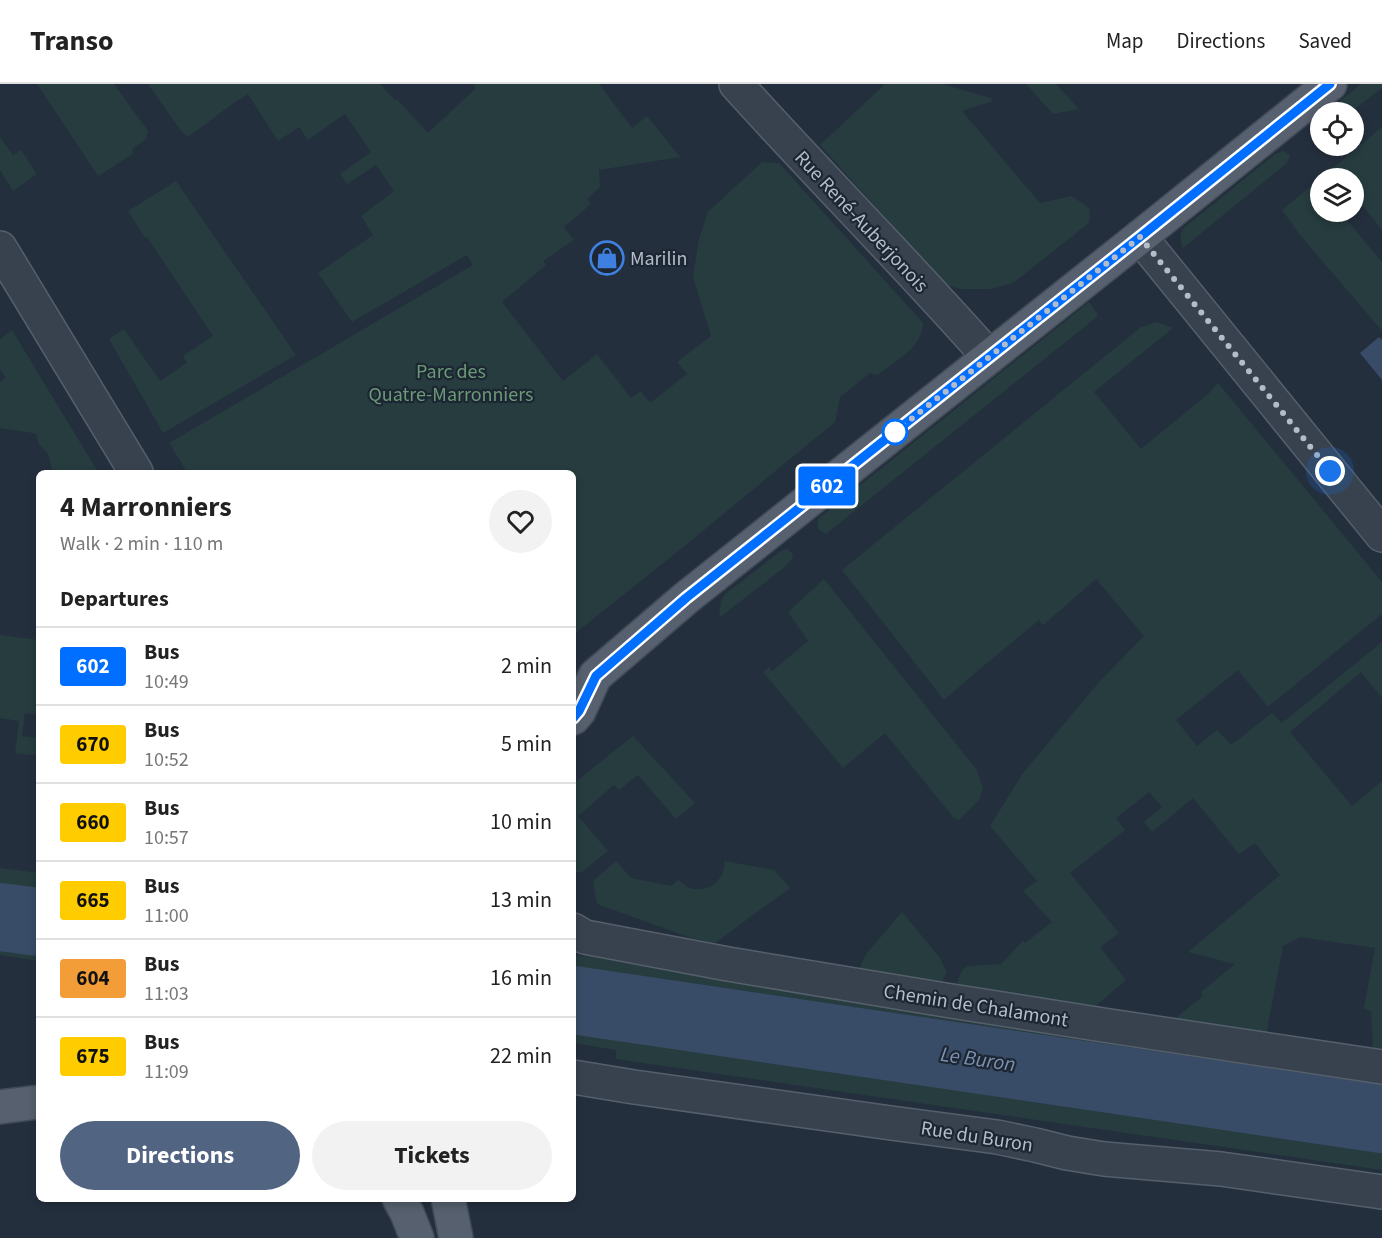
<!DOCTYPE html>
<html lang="en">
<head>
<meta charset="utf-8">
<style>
	body { margin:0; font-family:"Source Sans 3",sans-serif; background:#f2f2f2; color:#222; height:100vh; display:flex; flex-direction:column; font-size:22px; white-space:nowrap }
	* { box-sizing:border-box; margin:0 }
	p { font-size:20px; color:#767676 }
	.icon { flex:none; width:33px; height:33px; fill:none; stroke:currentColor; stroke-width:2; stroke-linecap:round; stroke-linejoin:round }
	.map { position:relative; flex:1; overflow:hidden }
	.panel { position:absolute; left:36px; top:386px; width:540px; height:732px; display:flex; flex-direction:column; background:#fff; border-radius:9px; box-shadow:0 3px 9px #0003 }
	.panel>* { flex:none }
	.badge { padding:0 12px; border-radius:4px; font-size:21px; line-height:39px }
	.controls { position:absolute; left:1310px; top:18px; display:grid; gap:12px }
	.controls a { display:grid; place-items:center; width:54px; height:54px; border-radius:50%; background:#fff; box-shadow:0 3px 9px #0003; font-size:30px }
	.you { position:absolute; width:30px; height:30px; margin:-15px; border:4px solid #fff; border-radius:50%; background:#1a73e8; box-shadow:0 0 0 9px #1a73e833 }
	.map>.badge { position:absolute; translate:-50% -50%; box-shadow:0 0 0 3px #fff }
	h2 { padding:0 24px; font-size:22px; line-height:54px }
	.round { display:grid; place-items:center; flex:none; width:63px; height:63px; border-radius:32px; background:#f2f2f2 }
	.summary { display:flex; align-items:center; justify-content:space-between; height:102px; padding:0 24px }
	h1 { font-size:28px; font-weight:700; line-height:45px }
	.cta { display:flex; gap:12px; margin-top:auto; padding:12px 24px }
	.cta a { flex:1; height:69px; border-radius:36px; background:#516482; color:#fff; font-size:24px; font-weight:700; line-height:69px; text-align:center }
	.cta a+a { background:#f2f2f2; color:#222 }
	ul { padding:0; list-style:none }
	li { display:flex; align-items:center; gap:18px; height:78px; padding:0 24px; border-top:2px solid #e0e0e0 }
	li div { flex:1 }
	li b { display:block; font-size:22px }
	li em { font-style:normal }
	li .badge { min-width:66px; font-weight:700; text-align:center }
	header { display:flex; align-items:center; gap:36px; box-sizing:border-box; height:84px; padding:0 30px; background:#fff; border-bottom:2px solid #e0e0e0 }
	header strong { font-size:28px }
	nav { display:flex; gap:33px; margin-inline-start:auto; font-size:21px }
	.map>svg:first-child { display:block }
	.green { fill:#263c3f }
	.water { fill:#394c67 }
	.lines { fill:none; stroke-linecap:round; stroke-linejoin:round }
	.river { stroke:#394c67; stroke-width:68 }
	.minor-casing { stroke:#565f6c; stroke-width:36 }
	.major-casing { stroke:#414a57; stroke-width:36 }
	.minor { stroke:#38414e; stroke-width:33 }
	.major { stroke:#56606e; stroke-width:33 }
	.line-casing { stroke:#fff; stroke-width:14 }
	.line { stroke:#006fff; stroke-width:9 }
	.walk { stroke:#b4bcc9; stroke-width:6; stroke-dasharray:0 10.8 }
	.stop-dot { fill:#fff; stroke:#006fff; stroke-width:3 }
	.labels { text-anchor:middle; stroke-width:4.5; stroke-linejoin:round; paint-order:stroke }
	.street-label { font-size:20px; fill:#b4bcc9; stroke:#1d2633 }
	.poi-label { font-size:20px; fill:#b4bcc9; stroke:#1d2633; text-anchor:start }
	.park-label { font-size:20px; fill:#6b9a76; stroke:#1d2633 }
	.water-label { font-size:21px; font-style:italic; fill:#7c92b1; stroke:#1d2633 }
</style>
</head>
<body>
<header>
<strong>Transo</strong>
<nav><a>Map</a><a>Directions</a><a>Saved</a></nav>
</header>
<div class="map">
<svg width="1382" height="1154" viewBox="0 0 1382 1154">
	<rect width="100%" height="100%" fill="#242f3e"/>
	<path class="green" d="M 37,0 L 114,0 L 148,47 L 146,55 L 132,65 L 133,70 L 98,92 Z
		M 148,0 L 380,0 L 395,16 L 397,15 L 428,49 L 476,4 L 473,0 L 599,0 L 632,44 L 647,32 L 680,73 L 599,86 L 600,103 L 587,115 L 591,120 L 564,143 L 574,156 L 543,177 L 546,181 L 502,218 L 563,297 L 597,270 L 631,314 L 641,307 L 650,319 L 687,290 L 677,278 L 711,252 L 693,193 L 699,155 L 708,128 L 762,78 L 779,79 L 923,239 C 923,263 895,277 878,291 L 870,289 L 840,313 L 835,338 L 682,464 L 573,551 L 573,388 L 187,388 L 169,359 L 473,181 L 467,171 L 352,238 L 318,189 L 373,151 L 361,132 L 394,107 L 376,81 L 347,100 L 340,90 L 371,68 L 345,30 L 308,56 L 299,43 L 278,57 L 248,10 L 231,21 L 188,53 L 181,47 Z
		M 885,0 L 942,0 L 991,14 L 993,17 L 962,27 L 1040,119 L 1072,112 L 1089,124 L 1090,131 L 1089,139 L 1013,199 L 990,205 L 962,205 L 946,201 L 820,61 Z
		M 1026,0 L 1056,0 L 1079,25 L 1053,30 Z
		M 1361,0 L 1382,0 L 1382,4 L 1351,28 L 1326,28 Z
		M 1382,43 L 1382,146 L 1353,109 L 1353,94 L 1342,94 L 1333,84 Z
		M 0,53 L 13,71 L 21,66 L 37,90 L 13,107 L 0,86 Z
		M 1283,67 L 1287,69 L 1290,72 L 1287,79 L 1183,164 C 1180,156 1179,149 1185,143 L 1275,70 Z
		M 176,97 L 296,271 L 163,349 L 109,255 L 124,245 L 160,297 L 187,279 L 183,272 L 213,252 L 147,153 L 145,154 L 128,127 Z
		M 1316,98 L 1320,103 L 1320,128 L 1340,128 L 1382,178 L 1382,247 L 1300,151 L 1282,126 Z
		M 1089,218 L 1097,229 L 1097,233 L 826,450 L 819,446 L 817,439 L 818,435 Z
		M 1157,238 L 1173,244 L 1094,308 L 1141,365 L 1208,310 L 1218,299 L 1382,498 L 1382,530 L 1268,623 L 1238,586 L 1176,636 L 1197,662 L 1217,646 L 1231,661 L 1272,629 L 1282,639 L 1382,558 L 1382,614 L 1361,588 L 1290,648 L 1352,722 L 1382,697 L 1382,977 L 1373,966 L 1371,928 L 1364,924 L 1375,864 L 1300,853 L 1283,862 L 1265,957 L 1166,942 L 1203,912 L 1201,908 L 1235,880 L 1188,868 L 1280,791 L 1255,759 L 1239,770 L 1193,714 L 1152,748 L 1144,738 L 1162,723 L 1149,708 L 1116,734 L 1125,746 L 1070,789 L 1119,849 L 1100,863 L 1126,896 L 1085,931 L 954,907 L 962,886 L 968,882 L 1001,880 L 1023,857 L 1025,859 L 1052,838 L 1023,807 L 1037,797 L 990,742 L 1023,689 L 1100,597 L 1144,552 L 1096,495 L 1043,541 L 1039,536 L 974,590 L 944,616 L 842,486 L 1141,243 Z
		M 12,246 L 98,388 L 53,388 L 48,370 L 38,359 L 37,351 L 33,349 L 0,344 L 0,298 L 6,294 L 0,285 L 0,255 Z
		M 787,465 L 792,469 L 793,474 L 786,482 L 719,534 L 721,517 L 725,510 L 782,466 Z
		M 824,495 L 977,686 L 983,705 L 979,716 L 959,736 L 953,733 L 885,649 L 843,684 L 763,588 L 769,583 L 772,587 L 808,557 L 788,528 Z
		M 0,551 L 39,556 L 39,631 L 25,629 L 22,652 L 39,654 L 39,672 L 15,669 L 19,637 L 0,634 Z
		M 633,652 L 695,719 L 676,735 L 638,691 L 619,706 L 614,701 L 578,732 L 608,767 L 582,788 L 573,788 L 573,700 Z
		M 616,777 L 631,794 L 671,802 L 678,796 C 683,800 689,805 696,805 C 713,807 726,792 724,777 L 774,786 L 790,804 L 715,859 L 691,854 L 597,820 L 593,797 Z
		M 0,784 L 39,789 L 39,824 L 0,818 Z
		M 902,828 L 940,874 L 947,889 L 939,902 L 861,889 L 859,885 L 866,870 Z
		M 0,848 L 39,854 L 39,877 L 0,871 Z
		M 602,870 L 1382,997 L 1382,1023 L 573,904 L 573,871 L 599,873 Z
		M 573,926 L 932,984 L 1382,1051 L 1382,1086 L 616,975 L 616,966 L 573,959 Z"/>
	<path class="water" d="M 1379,253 L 1382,256 L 1382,296 L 1360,269 Z"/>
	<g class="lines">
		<path class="river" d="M 0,833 L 39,838
			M 573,916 L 1382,1035"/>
		<g class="minor-casing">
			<path id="minor" d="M 736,0 C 819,92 907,180 989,273
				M 1140,153 L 1382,451
				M 0,164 L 136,388
				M 573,846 L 585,853 L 728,880 L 945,916 L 1103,941 L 1382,983
				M 573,993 L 634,1003 L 891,1039 L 997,1053 L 1035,1061 L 1067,1069 L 1104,1075 L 1221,1085 L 1382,1108"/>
		</g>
		<g class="major-casing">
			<path id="major" d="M 573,634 L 579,627 L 595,592 L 686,514 L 1140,153 L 1330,0
				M 0,1023 L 39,1018
				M 399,1114 L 407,1129 L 417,1154
				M 448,1114 L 456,1154"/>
		</g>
		<use href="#minor" class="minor"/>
		<use href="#major" class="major"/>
	</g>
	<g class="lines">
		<g class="line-casing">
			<path id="line" d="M 573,634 L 579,627 L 596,592 L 686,514 L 1140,153 L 1330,0"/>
		</g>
		<use href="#line" class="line"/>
		<path class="walk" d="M 895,348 L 1140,153 L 1330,387"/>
	</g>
	<defs>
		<g id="shop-ring" transform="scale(1.725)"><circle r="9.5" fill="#1d2633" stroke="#3f7fe0" stroke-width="1.5"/><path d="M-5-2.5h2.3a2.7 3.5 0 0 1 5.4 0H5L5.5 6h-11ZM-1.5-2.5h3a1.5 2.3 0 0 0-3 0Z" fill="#3f7fe0"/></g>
	</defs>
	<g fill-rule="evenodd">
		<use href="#shop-ring" x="607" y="174"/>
	</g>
	<circle class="stop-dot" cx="895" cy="348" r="12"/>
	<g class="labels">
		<g class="street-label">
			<text transform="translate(862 137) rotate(47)" y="7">Rue René-Auberjonois</text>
			<text transform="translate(976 921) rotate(9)" y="7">Chemin de Chalamont</text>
			<text transform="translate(977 1052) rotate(9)" y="7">Rue du Buron</text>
		</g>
		<g class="poi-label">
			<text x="630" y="181">Marilin</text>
		</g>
		<g class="park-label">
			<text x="451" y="294">Parc des<tspan x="451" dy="23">Quatre-Marronniers</tspan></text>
		</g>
		<g class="water-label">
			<text transform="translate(978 975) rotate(8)" y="7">Le Buron</text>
		</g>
	</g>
</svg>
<div class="controls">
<a><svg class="icon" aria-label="locate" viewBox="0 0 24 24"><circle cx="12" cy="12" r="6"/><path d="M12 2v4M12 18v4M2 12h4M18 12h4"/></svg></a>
<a><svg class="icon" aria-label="layers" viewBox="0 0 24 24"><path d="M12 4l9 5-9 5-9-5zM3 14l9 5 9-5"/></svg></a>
</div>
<div class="you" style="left:1330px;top:387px"></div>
<b class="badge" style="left:827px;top:402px;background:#006fff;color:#fff">602</b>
<section class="panel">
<div class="summary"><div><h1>4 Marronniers</h1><p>Walk · 2 min · 110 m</p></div><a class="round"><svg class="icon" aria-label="heart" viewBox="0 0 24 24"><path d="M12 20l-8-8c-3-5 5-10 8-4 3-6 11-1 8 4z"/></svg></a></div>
<h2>Departures</h2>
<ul>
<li><span class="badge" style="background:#006fff;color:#fff">602</span><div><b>Bus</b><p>10:49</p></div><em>2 min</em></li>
<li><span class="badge" style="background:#fc0;color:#111">670</span><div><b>Bus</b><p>10:52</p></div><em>5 min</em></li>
<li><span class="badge" style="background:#fc0;color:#111">660</span><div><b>Bus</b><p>10:57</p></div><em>10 min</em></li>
<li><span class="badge" style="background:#fc0;color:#111">665</span><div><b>Bus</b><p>11:00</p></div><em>13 min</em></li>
<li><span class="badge" style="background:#f29d38;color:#111">604</span><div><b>Bus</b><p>11:03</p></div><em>16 min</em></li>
<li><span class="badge" style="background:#fc0;color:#111">675</span><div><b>Bus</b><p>11:09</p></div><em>22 min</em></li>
</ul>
<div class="cta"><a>Directions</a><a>Tickets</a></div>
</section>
</div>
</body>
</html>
